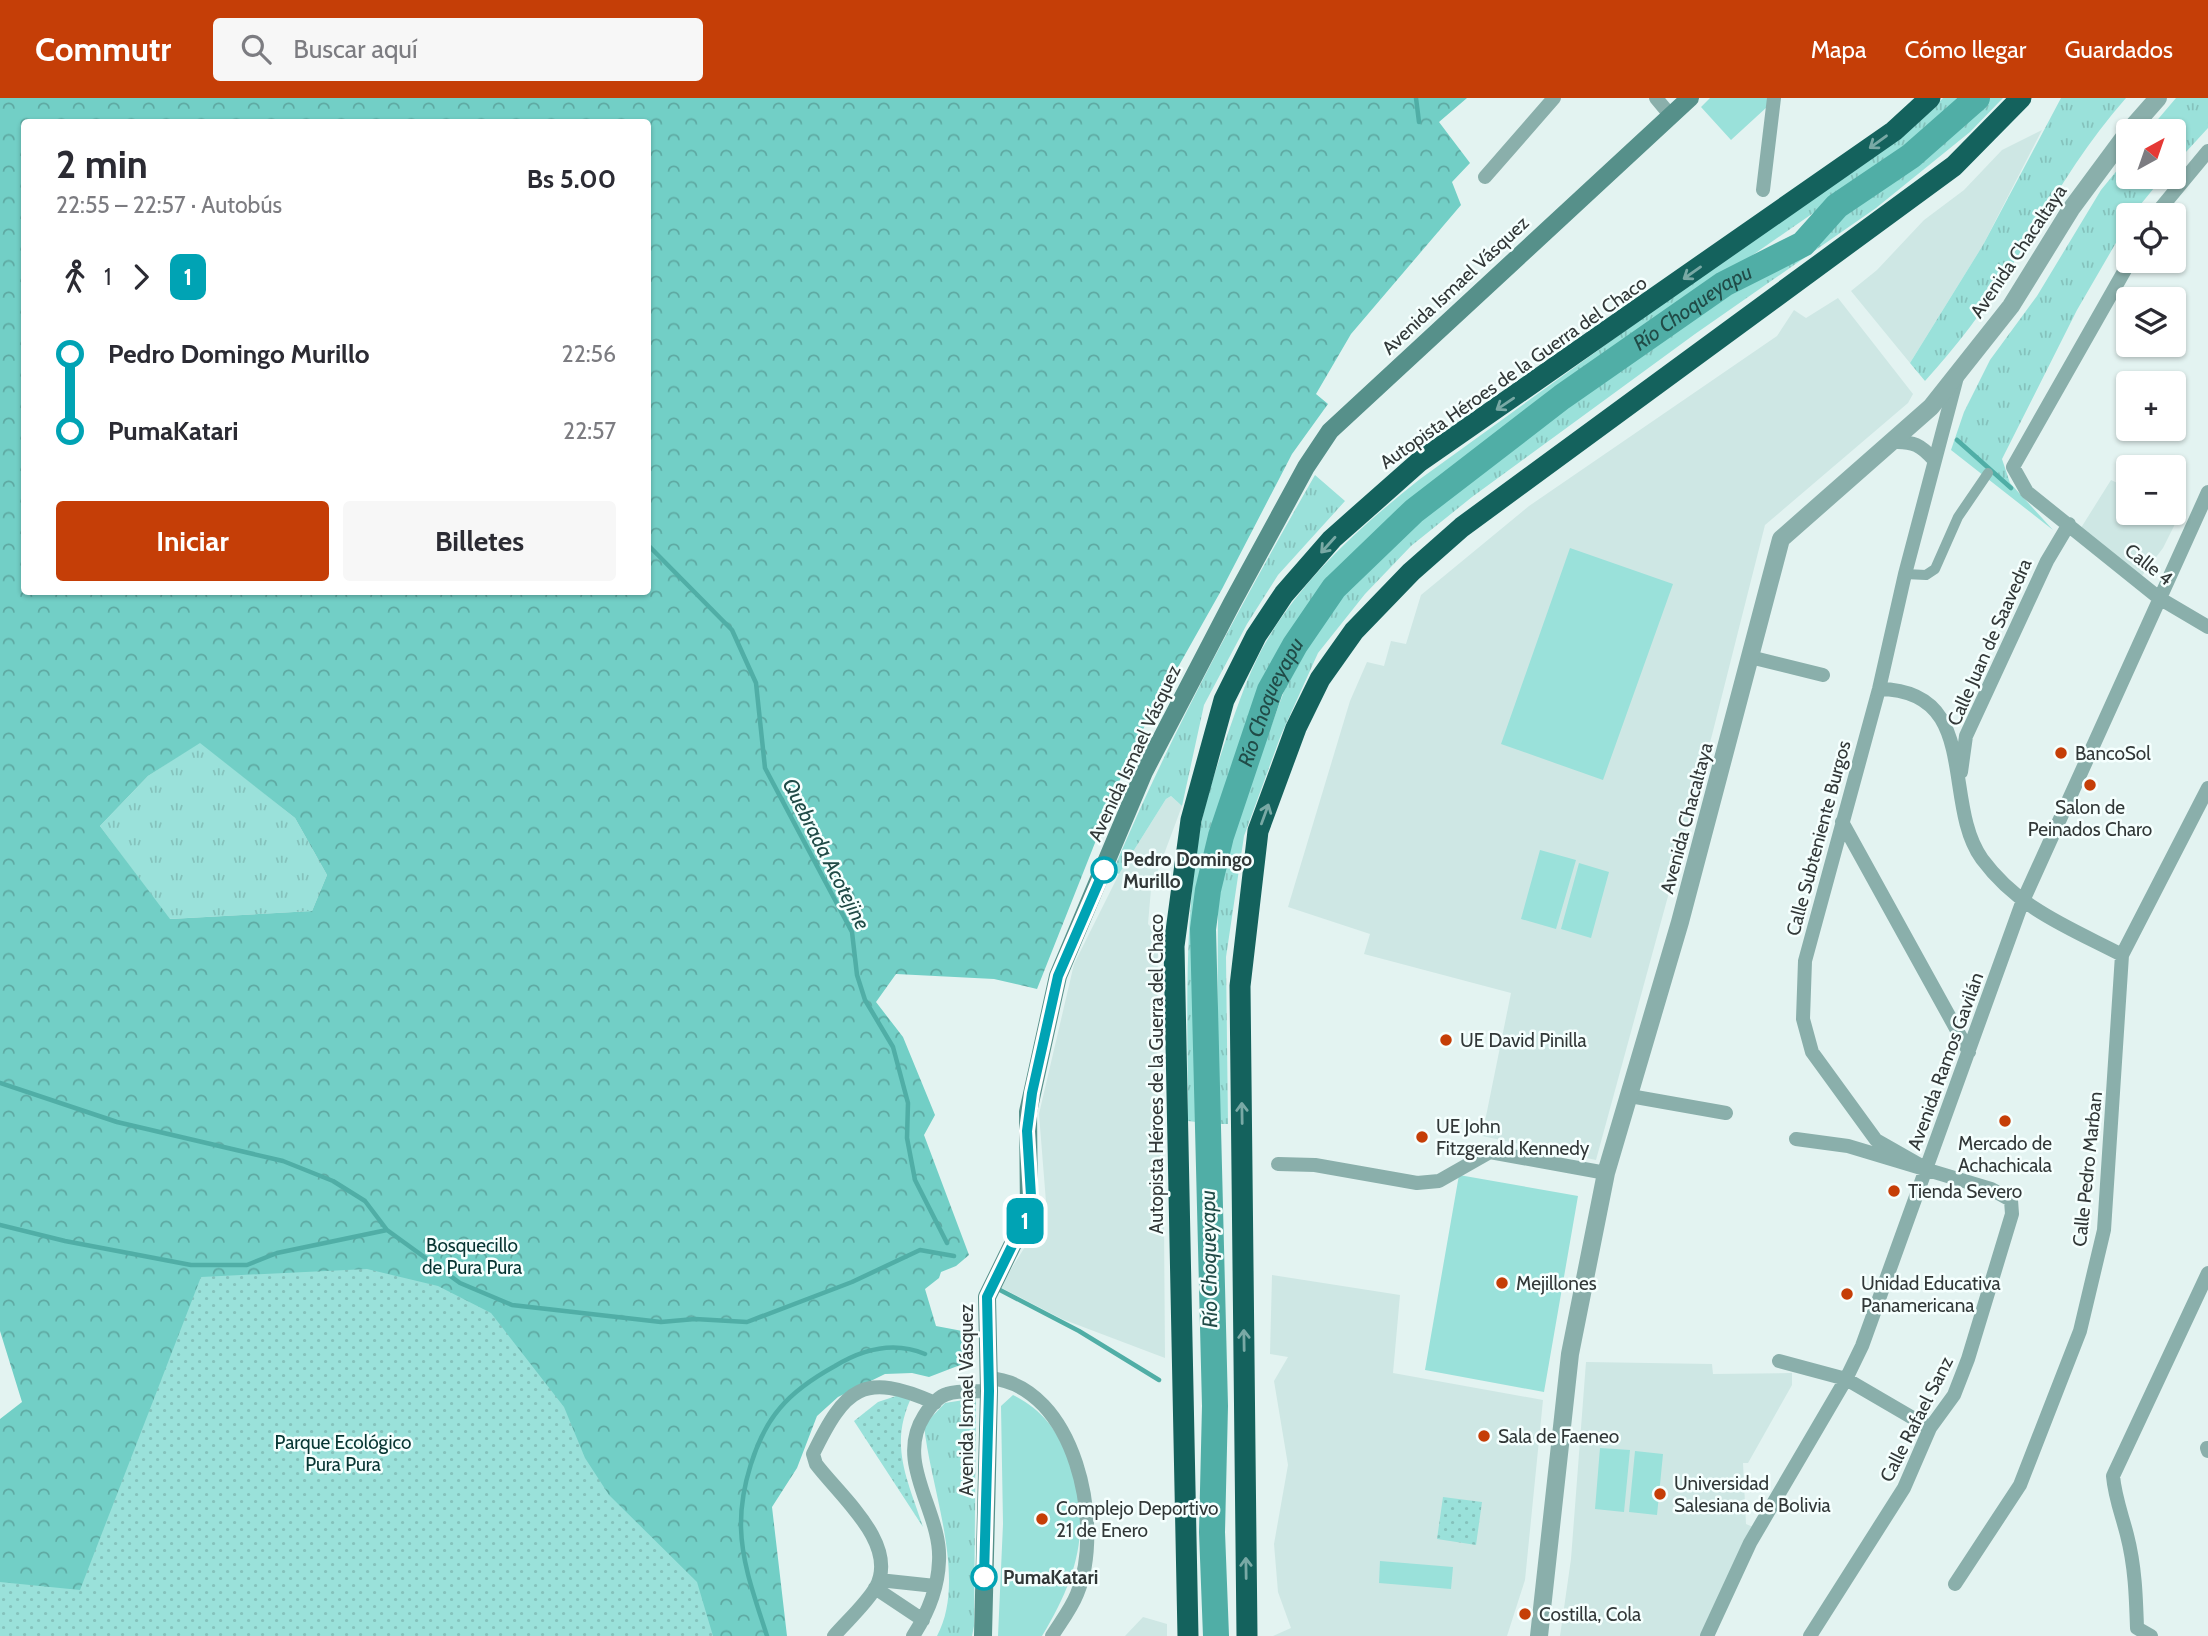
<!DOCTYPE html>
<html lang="es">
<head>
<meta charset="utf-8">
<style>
	body { margin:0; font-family:Cabin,sans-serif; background:#f7f7f7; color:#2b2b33; height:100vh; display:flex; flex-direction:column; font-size:26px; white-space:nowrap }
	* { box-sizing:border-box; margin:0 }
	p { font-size:23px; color:#7c7c81 }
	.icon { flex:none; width:38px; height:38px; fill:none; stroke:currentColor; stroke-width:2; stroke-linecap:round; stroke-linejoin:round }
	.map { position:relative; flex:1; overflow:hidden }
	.details { position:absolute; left:21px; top:21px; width:630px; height:476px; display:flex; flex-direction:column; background:#fff; border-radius:7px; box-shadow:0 2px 5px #0004 }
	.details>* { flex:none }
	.badge { padding:0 14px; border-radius:10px; font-size:24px; line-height:46px }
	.needle { width:46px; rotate:40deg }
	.buttons { position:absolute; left:2116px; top:21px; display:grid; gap:14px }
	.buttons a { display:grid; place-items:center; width:70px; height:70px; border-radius:7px; background:#fff; box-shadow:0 2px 5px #0004; font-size:35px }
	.map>.badge { position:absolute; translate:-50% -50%; box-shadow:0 0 0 4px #fff }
	.legs { display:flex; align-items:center; gap:10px; height:77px; padding:0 35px; font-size:23px }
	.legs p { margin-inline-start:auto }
	.head { display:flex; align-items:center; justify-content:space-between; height:119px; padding:0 35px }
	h1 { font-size:38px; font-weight:700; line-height:52px }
	.action { display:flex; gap:14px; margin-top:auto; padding:14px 35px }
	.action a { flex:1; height:80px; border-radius:7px; background:#c53e07; color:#fff; font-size:28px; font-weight:700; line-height:80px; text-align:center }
	.action a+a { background:#f7f7f7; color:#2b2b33 }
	ul { padding:0 35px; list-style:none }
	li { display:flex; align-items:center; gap:24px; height:77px; font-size:26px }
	li i { display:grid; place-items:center; width:10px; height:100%; margin:0 9px; background:currentColor }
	li i::after { content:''; width:18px; height:18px; margin:-9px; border:5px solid; border-radius:50%; background:#fff }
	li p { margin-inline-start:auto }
	li:first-child i { background:linear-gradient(#0000 50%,currentColor 0) }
	li:last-child i { background:linear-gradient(currentColor 50%,#0000 0) }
	header { display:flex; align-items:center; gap:42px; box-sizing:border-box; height:98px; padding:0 35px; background:#c53e07; color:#fff }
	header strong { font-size:33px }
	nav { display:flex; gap:38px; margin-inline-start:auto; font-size:24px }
	.search { width:490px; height:63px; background:#f7f7f7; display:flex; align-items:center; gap:18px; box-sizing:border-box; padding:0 24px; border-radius:7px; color:#7c7c81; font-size:26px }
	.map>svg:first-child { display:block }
	.built { fill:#cee7e4 }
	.grass { fill:url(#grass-tufts) }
	.forest { fill:url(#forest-crowns); fill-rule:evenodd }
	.park { fill:url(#park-dots) }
	.pitch { fill:#9ae1da }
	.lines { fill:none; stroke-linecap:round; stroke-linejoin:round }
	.stream { stroke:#50aea6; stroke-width:4.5 }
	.river { stroke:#50aea6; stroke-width:26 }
	.pedestrian { stroke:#8aafab; stroke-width:10 }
	.minor { stroke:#8aafab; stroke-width:14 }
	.tertiary { stroke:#8aafab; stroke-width:18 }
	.secondary { stroke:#56908a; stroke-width:18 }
	.motorway { stroke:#14625d; stroke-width:21 }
	.oneway { stroke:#79a9a5 }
	.line-1-casing { stroke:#fff; stroke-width:16 }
	.line-1 { stroke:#00a3b4; stroke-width:10 }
	.poi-dot { fill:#c53e07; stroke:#f5fffe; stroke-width:2.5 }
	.stop-1-dot { fill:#fff; stroke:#00a3b4; stroke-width:3.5 }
	.labels { text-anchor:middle; stroke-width:5; stroke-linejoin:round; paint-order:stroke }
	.street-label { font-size:19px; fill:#323838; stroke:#f5fffe }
	.poi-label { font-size:19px; fill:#323838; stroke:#f5fffe; text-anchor:start }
	.stop-label { font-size:19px; font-weight:bold; fill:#323838; stroke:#f5fffe; text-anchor:start }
	.park-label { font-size:19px; fill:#063532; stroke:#f5fffe }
	.water-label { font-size:21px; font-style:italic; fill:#204b47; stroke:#f5fffe }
</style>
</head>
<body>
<header>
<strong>Commutr</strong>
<div class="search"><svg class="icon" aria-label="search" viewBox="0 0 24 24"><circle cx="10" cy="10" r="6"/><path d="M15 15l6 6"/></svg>Buscar aquí</div>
<nav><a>Mapa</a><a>Cómo llegar</a><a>Guardados</a></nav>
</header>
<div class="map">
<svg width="2208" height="1538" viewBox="0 0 2208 1538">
	<defs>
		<pattern id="grass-tufts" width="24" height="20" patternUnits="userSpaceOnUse" patternTransform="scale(1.75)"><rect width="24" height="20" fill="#9ae1da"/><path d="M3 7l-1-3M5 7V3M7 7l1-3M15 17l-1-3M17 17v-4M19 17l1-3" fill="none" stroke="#85c2bc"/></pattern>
		<pattern id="forest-crowns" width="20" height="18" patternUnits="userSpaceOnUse" patternTransform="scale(1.75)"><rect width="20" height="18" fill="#72cfc6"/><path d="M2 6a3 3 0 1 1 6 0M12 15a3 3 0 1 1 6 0" fill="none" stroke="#5ea9a2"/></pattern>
		<pattern id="park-dots" width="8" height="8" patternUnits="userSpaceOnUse" patternTransform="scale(1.75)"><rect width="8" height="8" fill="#9ae1da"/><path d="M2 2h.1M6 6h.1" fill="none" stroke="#85c2bc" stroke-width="1.8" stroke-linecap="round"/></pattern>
	</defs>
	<rect width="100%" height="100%" fill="#e3f3f1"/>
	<path class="built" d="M 2042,32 L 1983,147 L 1910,265 L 1851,193 L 1877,172 L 1924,122 L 1964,92 L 2002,52 Z
		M 1838,200 L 1913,296 L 1908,305 L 1765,427 L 1712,637 L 1596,1062 L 1482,1038 L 1511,895 L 1364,856 L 1370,836 L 1288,809 L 1350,603 L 1367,564 L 1384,568 L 1391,543 L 1406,546 L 1421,497 L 1529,408 L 1777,238 L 1794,212 L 1806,220 Z
		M 2111,382 L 2128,390 L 2128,415 L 2174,415 L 2174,410 L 2181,414 L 2163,450 L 2141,479 L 2079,433 Z
		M 1171,698 L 1182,708 L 1151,791 L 1148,826 L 1158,836 L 1157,983 L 1164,1126 L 1165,1260 L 1062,1221 L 1000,1189 L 1038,1128 L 1046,1104 L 1039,1016 L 1074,866 L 1119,776 L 1166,701 Z
		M 1272,1177 L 1400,1197 L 1393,1275 L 1543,1302 L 1525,1482 L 1507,1538 L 1273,1538 L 1291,1530 L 1278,1494 L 1274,1446 L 1288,1367 L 1274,1283 L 1288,1259 L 1270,1256 Z
		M 1586,1264 L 1712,1266 L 1713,1276 L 1792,1275 L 1792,1287 L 1748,1365 L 1743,1365 L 1746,1426 L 1753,1429 L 1701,1538 L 1560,1538 L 1571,1461 Z
		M 1143,1519 L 1167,1526 L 1167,1538 L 1125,1538 Z"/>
	<path class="grass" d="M 1943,0 L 1961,0 L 1904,52 L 1649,229 L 1420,397 L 1371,438 L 1320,494 L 1278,558 L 1248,618 L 1213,729 L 1198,798 L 1204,1025 L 1188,1023 C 1188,926 1183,828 1200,732 C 1206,699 1218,666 1228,635 C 1238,607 1248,577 1262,551 C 1300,482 1360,429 1420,381 L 1932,11 Z
		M 1987,0 L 2003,0 L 1970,34 L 1876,110 L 1695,236 L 1472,399 L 1411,448 L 1365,496 L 1318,555 L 1281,637 L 1244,738 L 1226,859 L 1228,1026 L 1217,1026 L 1218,806 L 1232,734 L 1290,577 L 1343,492 L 1387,444 L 1463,382 L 1922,59 Z
		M 2061,0 L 2126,0 C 2079,53 2047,112 2009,172 C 1985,211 1956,249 1925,283 L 1910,265 L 1983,147 Z
		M 2176,0 L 2208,0 L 2208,30 L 2174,67 L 2174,33 L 2148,33 Z
		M 2128,59 L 2128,79 L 2163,79 L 2132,117 L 2128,117 L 2128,124 L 2077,212 L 2002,361 L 2010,385 L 2053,432 L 1951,352 L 1964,314 L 1990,262 L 2037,198 L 2101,92 Z
		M 1315,377 L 1345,403 L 1278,477 L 1247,526 L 1204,607 L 1182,708 L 1171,698 L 1166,701 L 1119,776 L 1113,773 C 1170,637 1241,506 1315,377 Z
		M 200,644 L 295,720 L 327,777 L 312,813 L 169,821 L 100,728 L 148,678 Z
		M 976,1300 L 974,1528 L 972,1538 L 937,1538 C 968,1481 930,1389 924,1327 L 945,1305 Z"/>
	<path class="forest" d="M 0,0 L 1467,0 L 1439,24 L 1470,65 L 1452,84 L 1461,107 L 1351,236 L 1316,296 L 1328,306 L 1292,356 L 1222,491 L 1133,649 L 1037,891 L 994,881 L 896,876 L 876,904 L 903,939 L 935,1017 L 924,1037 L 969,1157 L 956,1168 L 941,1174 L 939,1180 L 925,1191 L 936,1228 L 973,1235 L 968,1264 L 929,1279 L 912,1275 L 885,1276 L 838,1299 L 817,1318 L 797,1370 L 772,1409 L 787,1538 L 0,1538 L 0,1321 L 22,1304 L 0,1233 ZM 24,24 L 648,24 L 648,494 L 24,494 ZM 200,645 L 295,720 L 327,777 L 312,813 L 170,821 L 100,728 L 148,678 Z"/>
	<path class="park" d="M 367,1171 L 438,1188 L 491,1215 L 564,1309 L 585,1360 L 609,1397 L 697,1484 L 713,1538 L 0,1538 L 0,1484 L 80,1492 L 201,1179 Z
		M 908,1294 L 913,1296 C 888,1346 907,1380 923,1429 L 854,1323 L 878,1304 Z
		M 1443,1399 L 1482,1404 L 1476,1447 L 1437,1441 Z"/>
	<path class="pitch" d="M 1710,0 L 1767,0 L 1767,9 L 1731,42 L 1701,9 Z
		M 1570,450 L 1673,486 L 1603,682 L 1501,646 Z
		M 1540,752 L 1576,762 L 1556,831 L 1521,821 Z
		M 1579,765 L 1609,774 L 1591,840 L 1561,831 Z
		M 1459,1077 L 1578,1098 L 1544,1294 L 1425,1272 Z
		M 1013,1297 C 1041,1311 1057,1331 1068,1360 C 1093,1426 1078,1479 1042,1538 L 998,1538 L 1003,1426 L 1001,1308 Z
		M 1600,1350 L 1630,1352 L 1624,1414 L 1595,1411 Z
		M 1635,1353 L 1663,1356 L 1657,1417 L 1629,1414 Z
		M 1380,1463 L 1453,1469 L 1451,1491 L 1379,1485 Z"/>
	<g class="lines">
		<path class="stream" d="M 1416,0 L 1419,24
			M 1957,342 L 2011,390
			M 648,447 L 732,532 L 756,585 L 765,670 L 852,834 L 857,877 L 865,902 L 893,949 L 908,1005 L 907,1040 L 915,1082 L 947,1145
			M 0,985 L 117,1024 L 283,1063 L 333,1083 L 365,1103 L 387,1132 L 460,1185 L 512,1207 L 661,1224 L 695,1221 L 747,1224 L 852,1184 L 920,1152 L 954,1158
			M 0,1127 L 65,1143 L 191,1167 L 247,1167 L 277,1155 L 387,1132
			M 1000,1192 L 1079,1233 L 1159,1282
			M 767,1538 C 756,1503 742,1467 741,1430 C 740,1392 755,1339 780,1310 C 795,1292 815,1279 835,1268 C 863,1251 894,1243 925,1256"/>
		<path class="river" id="s1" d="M 1216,1538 L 1212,1434 L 1215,1308 L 1203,831 L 1208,792 L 1221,738 L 1270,592 L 1295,547 L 1334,490 L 1414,413 L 1562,299 L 1724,186 L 1803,146 L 1837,108 L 1911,58 L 1977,0"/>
		<path class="pedestrian" d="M 1905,476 L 1926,477 L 1935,471 L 1958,419 L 1988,375"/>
		<path class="minor" d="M 1656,0 L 1671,18
			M 1485,79 L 1554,0
			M 1763,92 L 1774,0
			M 2155,117 L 2208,53
			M 2130,163 L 2013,369 L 2027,394 L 2159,500 L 2208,529
			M 1893,344 C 1913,343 1921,347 1934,362
			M 1750,559 L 1823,577
			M 1879,591 C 1982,592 1941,704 1982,761 C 2019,811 2068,829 2122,857
			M 1961,674 L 1966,638 L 2047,463 L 2069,426
			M 1842,724 L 1969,954
			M 1630,998 L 1726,1015
			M 1796,1041 L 1848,1048 L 1991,1091 L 2011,1102 L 2012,1116 L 1968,1261 L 1954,1297 L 1930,1330 L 1904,1390 L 1810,1538
			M 1278,1066 L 1315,1067 L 1417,1085 L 1439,1083 L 1490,1054 L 1606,1075
			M 1927,1071 L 1876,1042 L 1812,954 L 1803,921 L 1805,863 L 1879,591 L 1905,476 L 1957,279
			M 1779,1263 L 1846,1281 L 1930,1330
			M 989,1280 C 1076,1287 1105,1429 1077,1496 C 1071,1511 1060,1525 1052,1538
			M 2207,1350 L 2208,1353
			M 879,1482 L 935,1488
			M 1955,1486 L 2020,1387 L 2080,1233 L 2104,1132 L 2122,857 L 2208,690
			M 875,1490 L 923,1522
			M 834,1538 C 847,1523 866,1506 876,1489 C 899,1446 840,1398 816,1366 L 813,1356 C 845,1290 863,1273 935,1305
			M 913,1538 C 928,1515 938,1491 939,1463 C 942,1414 894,1365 924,1318 C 929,1310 937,1299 947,1296 C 959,1292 976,1294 989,1293
			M 1707,1538 L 1750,1445 L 1846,1281 L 1862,1248 L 2022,805 L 2208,394
			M 2151,1538 L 2137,1530 C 2136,1498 2135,1468 2127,1437 C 2122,1417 2115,1400 2113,1378 L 2208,1175"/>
		<path class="tertiary" d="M 2129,33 L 2158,0
			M 1539,1538 L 1570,1256 L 1606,1075 L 1680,824 L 1781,441 L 1931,309 L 2011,208 L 2071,111 L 2128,34"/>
		<path class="secondary" d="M 983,1538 L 989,1293 L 987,1199 L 1029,1113 L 1028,1014 L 1058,878 L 1144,674 L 1232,505 L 1306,369 L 1330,333 L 1690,0"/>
		<path class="motorway" d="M 1188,1538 L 1174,848 L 1191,722 L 1224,602 L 1256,538 L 1284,496 L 1332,441 L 1419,364 L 1894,33 L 1930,0
			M 1247,1538 L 1240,888 L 1258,733 L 1296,630 L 1320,581 L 1354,533 L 1411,474 L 1462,429 L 1954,68 L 2021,0"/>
	</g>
	<defs><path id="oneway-shaft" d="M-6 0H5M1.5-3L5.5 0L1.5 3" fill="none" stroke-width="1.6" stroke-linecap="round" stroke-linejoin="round" transform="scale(1.75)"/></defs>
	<g class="oneway">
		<use href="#oneway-shaft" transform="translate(1878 44) rotate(144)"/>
		<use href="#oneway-shaft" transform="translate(1692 175) rotate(145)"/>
		<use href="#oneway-shaft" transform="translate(1505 306) rotate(146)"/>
		<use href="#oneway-shaft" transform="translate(1328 447) rotate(132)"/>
		<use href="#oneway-shaft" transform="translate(1265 716) rotate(-70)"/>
		<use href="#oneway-shaft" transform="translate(1242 1015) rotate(-91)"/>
		<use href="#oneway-shaft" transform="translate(1244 1242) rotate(-91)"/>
		<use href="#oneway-shaft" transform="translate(1246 1470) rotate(-91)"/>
	</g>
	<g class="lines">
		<g class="line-1-casing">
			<path id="line-1" d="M 984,1479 L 989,1293 L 987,1199 L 1029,1113 L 1031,1098 L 1027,1033 L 1032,995 L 1058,878 L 1104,772"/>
		</g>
		<use href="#line-1" class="line-1"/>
	</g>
	<g class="poi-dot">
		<circle cx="2061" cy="655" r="7"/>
		<circle cx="2090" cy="687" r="7"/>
		<circle cx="1446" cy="942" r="7"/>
		<circle cx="2005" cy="1023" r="7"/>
		<circle cx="1422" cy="1039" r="7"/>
		<circle cx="1894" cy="1093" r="7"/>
		<circle cx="1502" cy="1185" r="7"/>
		<circle cx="1847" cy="1196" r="7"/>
		<circle cx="1484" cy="1338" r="7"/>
		<circle cx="1660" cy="1396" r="7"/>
		<circle cx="1042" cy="1421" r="7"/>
		<circle cx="1525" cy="1516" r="7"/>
	</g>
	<g class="stop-1-dot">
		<circle cx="1104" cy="772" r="12"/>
		<circle cx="984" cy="1479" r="12"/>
	</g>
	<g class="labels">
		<g class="street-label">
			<text transform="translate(2018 153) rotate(-56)" y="7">Avenida Chacaltaya</text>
			<text transform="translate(1455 187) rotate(-43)" y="7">Avenida Ismael Vásquez</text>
			<text transform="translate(1513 274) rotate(-35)" y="7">Autopista Héroes de la Guerra del Chaco</text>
			<text transform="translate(2149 466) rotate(38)" y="7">Calle 4</text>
			<text transform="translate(1989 544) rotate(-66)" y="7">Calle Juan de Saavedra</text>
			<text transform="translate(1134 655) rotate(-65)" y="7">Avenida Ismael Vásquez</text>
			<text transform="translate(1686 720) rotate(-75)" y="7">Avenida Chacaltaya</text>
			<text transform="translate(1818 740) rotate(-75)" y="7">Calle Subteniente Burgos</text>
			<text transform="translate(1945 963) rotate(-70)" y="7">Avenida Ramos Gavilán</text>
			<text transform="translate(1156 976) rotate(-90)" y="7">Autopista Héroes de la Guerra del Chaco</text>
			<text transform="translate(2087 1071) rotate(-84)" y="7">Calle Pedro Marban</text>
			<text transform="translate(966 1302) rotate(-90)" y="7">Avenida Ismael Vásquez</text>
			<text transform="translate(1916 1321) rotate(-63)" y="7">Calle Rafael Sanz</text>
		</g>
		<g class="poi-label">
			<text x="2075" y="662">BancoSol</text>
			<text x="2090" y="716" text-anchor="middle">Salon de<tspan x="2090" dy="22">Peinados Charo</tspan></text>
			<text x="1460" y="949">UE David Pinilla</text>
			<text x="1436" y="1035">UE John<tspan x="1436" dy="22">Fitzgerald Kennedy</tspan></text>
			<text x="2005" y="1052" text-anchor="middle">Mercado de<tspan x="2005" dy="22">Achachicala</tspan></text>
			<text x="1908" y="1100">Tienda Severo</text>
			<text x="1516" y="1192">Mejillones</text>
			<text x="1861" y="1192">Unidad Educativa<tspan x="1861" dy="22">Panamericana</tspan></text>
			<text x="1498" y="1345">Sala de Faeneo</text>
			<text x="1674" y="1392">Universidad<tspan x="1674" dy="22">Salesiana de Bolivia</tspan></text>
			<text x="1056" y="1417">Complejo Deportivo<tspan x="1056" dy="22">21 de Enero</tspan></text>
			<text x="1539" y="1523">Costilla, Cola</text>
		</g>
		<g class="stop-label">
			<text x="1123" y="768">Pedro Domingo<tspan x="1123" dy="22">Murillo</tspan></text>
			<text x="1003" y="1486">PumaKatari</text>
		</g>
		<g class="park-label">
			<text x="472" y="1154">Bosquecillo<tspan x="472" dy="22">de Pura Pura</tspan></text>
			<text x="343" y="1351">Parque Ecológico<tspan x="343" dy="22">Pura Pura</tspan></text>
		</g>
		<g class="water-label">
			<text dy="7" stroke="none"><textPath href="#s1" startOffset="1533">Río Choqueyapu</textPath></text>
			<text dy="7" stroke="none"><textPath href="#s1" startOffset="945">Río Choqueyapu</textPath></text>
			<text transform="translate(826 756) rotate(63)" y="7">Quebrada Acotejine</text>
			<text transform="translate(1209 1161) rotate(-91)" y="7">Río Choqueyapu</text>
		</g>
	</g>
</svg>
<div class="buttons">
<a><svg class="needle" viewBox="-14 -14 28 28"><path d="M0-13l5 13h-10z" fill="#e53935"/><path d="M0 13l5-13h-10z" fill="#7c7c81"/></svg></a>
<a><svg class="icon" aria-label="locate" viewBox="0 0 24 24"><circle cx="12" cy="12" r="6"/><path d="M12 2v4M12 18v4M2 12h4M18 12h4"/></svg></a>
<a><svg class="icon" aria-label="layers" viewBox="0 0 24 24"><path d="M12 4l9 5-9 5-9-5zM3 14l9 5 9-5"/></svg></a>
<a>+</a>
<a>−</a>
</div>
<b class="badge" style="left:1025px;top:1123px;background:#00a3b4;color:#fff">1</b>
<section class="details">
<div class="head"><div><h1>2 min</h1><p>22:55 – 22:57 · Autobús</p></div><b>Bs 5.00</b></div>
<div class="legs"><svg class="icon" aria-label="walk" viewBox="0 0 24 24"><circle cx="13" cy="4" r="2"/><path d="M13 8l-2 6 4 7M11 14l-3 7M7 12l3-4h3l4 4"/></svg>1<svg class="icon" aria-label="forward" viewBox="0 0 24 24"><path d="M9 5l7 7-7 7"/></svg><b class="badge" style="background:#00a3b4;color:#fff">1</b></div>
<ul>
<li><i style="color:#00a3b4"></i><b>Pedro Domingo Murillo</b><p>22:56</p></li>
<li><i style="color:#00a3b4"></i><b>PumaKatari</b><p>22:57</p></li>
</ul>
<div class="action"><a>Iniciar</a><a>Billetes</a></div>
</section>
</div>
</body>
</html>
